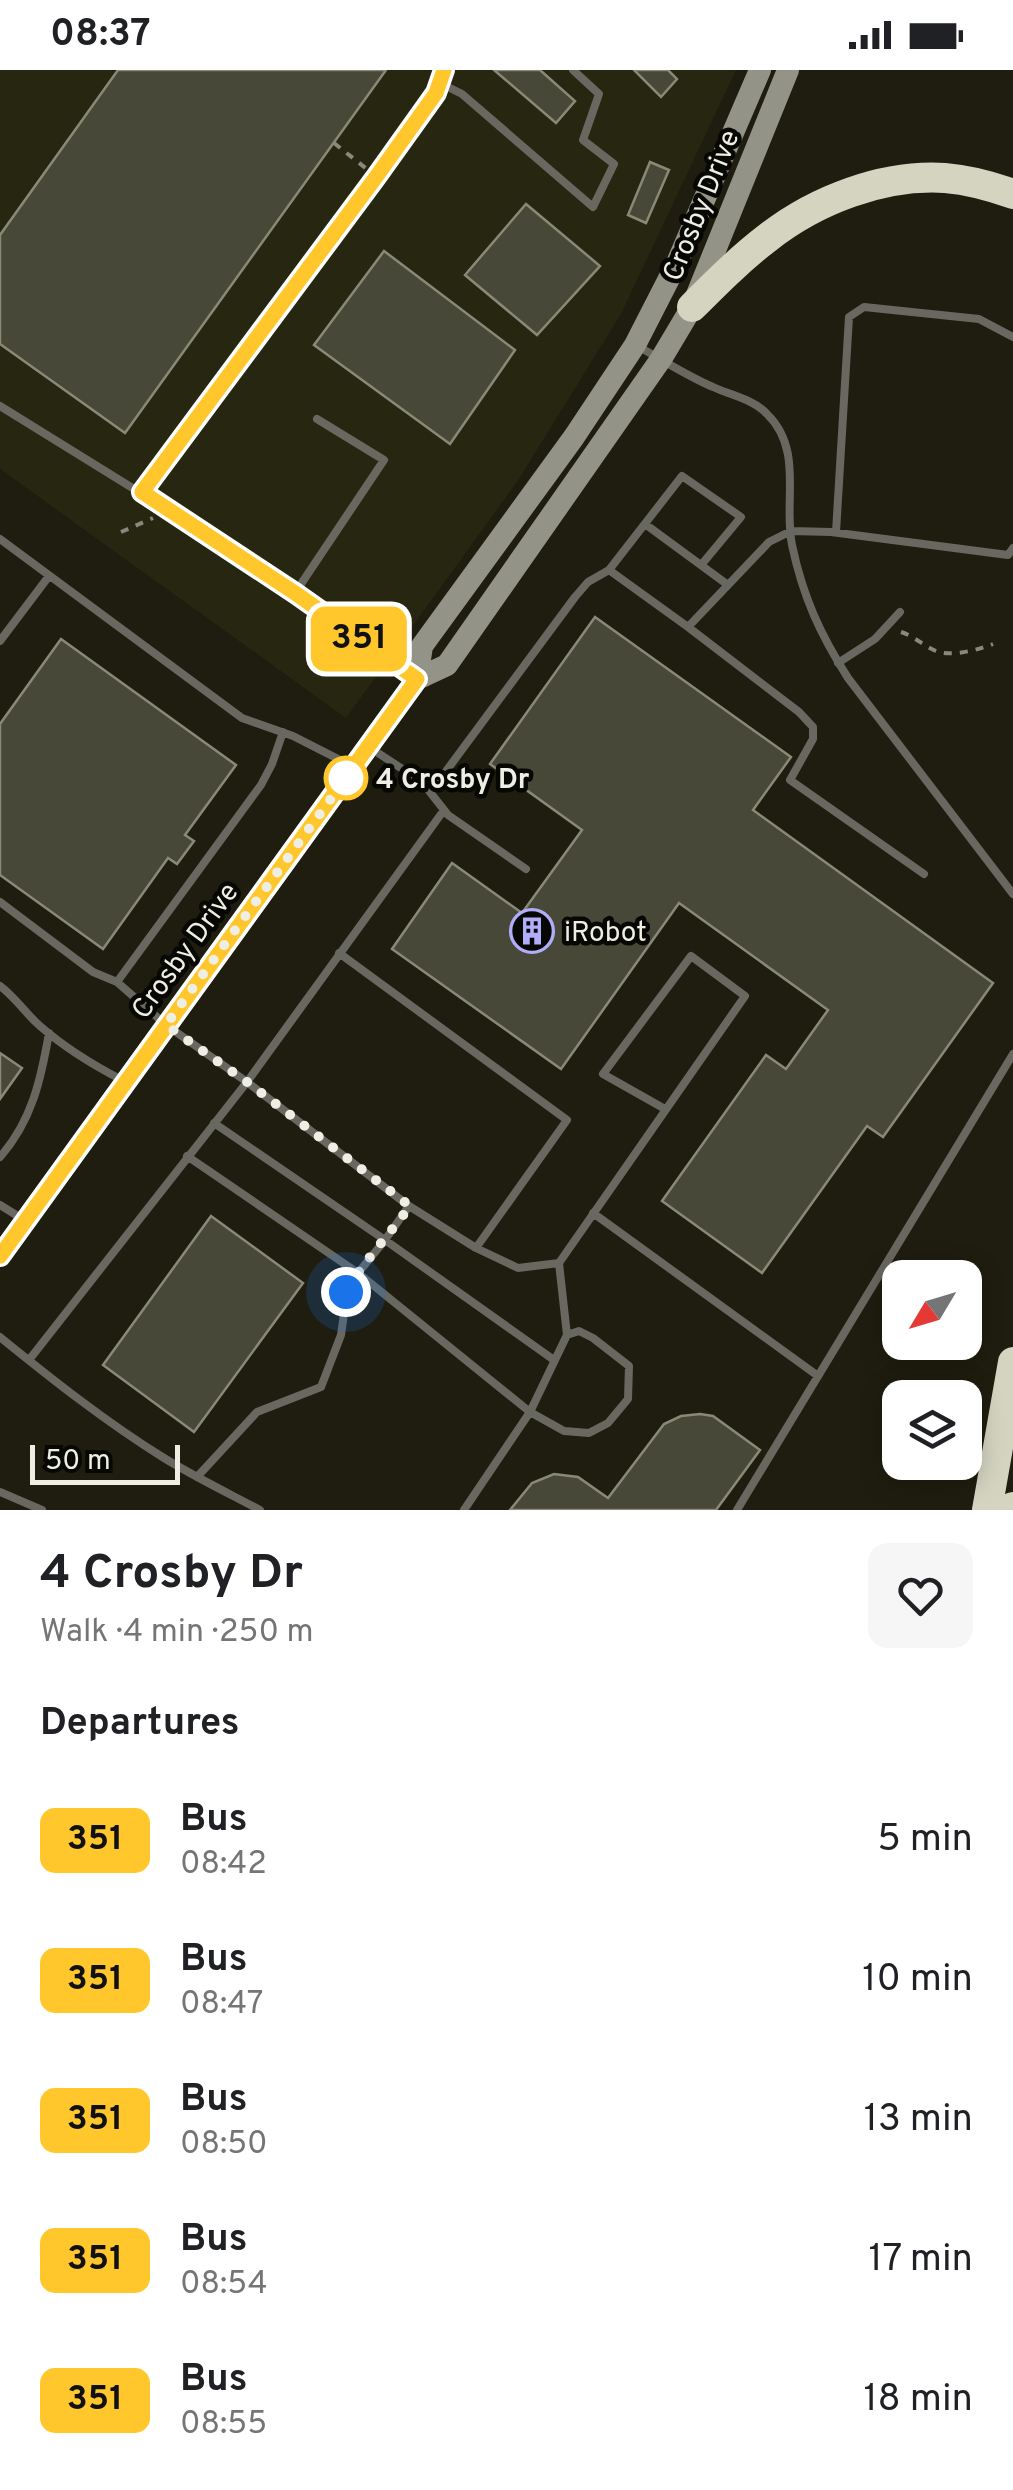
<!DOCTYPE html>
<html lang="en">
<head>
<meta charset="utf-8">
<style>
	body { margin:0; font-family:Overpass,sans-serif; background:#f6f6f6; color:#202124; height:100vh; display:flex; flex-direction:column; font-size:38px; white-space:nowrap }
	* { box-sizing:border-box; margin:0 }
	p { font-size:32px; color:#757577 }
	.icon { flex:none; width:55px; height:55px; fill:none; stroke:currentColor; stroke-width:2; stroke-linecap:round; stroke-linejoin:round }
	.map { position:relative; height:1440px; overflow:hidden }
	.drawer { display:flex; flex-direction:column; background:#fff; flex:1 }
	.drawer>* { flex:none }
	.badge { padding:0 20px; border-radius:15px; font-size:35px; line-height:65px }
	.needle { width:65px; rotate:232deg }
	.tools { position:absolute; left:882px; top:1190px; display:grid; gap:20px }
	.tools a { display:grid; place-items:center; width:100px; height:100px; border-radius:20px; background:#fff; box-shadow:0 5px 25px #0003; font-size:50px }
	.scale { position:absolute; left:30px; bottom:25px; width:150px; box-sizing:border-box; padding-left:10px; border:5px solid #eeeee4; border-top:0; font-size:28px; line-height:35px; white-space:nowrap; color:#eeeee4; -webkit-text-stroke:8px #070703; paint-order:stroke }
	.you { position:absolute; width:50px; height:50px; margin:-25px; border:8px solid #fff; border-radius:50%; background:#1a73e8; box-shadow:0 0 0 15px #1a73e833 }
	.map>.badge { position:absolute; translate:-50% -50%; box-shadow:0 0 0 5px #fff }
	h2 { padding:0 40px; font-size:38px; line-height:90px }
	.round { display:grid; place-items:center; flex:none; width:105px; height:105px; border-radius:20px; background:#f6f6f6 }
	.overview { display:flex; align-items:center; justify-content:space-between; height:170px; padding:0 40px }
	h1 { font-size:48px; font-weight:700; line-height:75px }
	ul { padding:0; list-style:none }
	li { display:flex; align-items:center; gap:30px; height:140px; padding:0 40px }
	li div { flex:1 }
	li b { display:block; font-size:38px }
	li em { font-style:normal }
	li .badge { min-width:110px; font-weight:700; text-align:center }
	.status { display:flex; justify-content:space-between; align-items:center; height:70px; padding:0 50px; background:#fff; direction:ltr }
	.status svg { height:28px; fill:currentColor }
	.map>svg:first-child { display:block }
	.built { fill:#272611 }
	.building { fill:#484838; stroke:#8a8978; stroke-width:2.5 }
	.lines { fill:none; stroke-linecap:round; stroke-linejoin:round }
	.path { stroke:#89887c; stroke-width:4; stroke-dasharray:8 8; stroke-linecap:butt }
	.service { stroke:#686860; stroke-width:8 }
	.secondary { stroke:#939387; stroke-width:22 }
	.motorway { stroke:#d4d4c1; stroke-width:30 }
	.line-casing { stroke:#fff; stroke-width:22 }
	.line { stroke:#ffc72c; stroke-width:15 }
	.walk { stroke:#eeeee4; stroke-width:10; stroke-dasharray:0 18 }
	.stop-dot { fill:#fff; stroke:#ffc72c; stroke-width:5 }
	.labels { text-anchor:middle; stroke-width:9; stroke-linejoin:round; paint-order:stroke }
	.street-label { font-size:28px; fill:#eeeee4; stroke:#070703 }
	.stop-label { font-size:28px; font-weight:bold; fill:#eeeee4; stroke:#070703; text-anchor:start }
	.poi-label { font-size:28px; fill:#eeeee4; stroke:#070703; text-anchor:start }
</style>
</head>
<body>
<div class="status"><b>08:37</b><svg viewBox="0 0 49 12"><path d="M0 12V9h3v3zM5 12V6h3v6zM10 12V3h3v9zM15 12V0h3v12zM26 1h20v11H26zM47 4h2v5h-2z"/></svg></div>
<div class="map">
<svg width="1013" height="1440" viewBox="0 0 1013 1440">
	<rect width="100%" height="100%" fill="#1e1d0f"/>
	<path class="built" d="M 0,0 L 736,0 L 621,244 L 517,412 L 346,648 L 0,399 Z"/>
	<path class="building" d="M 118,0 L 386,0 L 125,363 L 0,274 L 0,165 Z
		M 494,0 L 540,0 L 575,31 L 556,53 Z
		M 634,0 L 668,0 L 677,9 L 661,27 Z
		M 650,92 L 669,100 L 646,153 L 628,145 Z
		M 526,134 L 600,196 L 537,265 L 465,205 Z
		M 384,181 L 515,280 L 450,374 L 314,275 Z
		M 595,547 L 791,687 L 753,740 L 993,913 L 883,1067 L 867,1056 L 762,1203 L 662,1131 L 766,985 L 786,999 L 828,940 L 679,833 L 561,999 L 392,879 L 452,793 L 522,843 L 582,760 L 490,694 Z
		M 61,569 L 236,695 L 185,765 L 194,771 L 177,794 L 168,788 L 103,879 L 0,805 L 0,654 Z
		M 0,983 L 22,998 L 0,1029 Z
		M 211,1146 L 303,1213 L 194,1362 L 103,1295 Z
		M 700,1344 L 713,1346 L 760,1380 L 716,1440 L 510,1440 L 532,1413 L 554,1404 L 578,1407 L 608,1428 L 664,1354 L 681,1346 Z"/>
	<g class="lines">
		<path class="path" d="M 334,73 L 368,100
			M 121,462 L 153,448
			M 901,562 C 914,566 924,576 936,581 C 951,587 978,580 993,574"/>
		<path class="service" d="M 440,13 L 462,24 L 593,137 L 614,94 L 583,70 L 599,24 L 573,0
			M 639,277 C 663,290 687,306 713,317 C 730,325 753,329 767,344 C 804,380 783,431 792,475 C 803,527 820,564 848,608 L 1013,824
			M 0,336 L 210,466 L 414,607
			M 142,422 L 240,287 L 372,114 L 436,23 L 444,0
			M 645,454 L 728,515
			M 836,462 L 849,247 L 864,237 L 979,249 L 1013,267
			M 0,469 L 242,648 L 293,666 L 350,695
			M 702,494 L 741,447 L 682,406 L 609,500 L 688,557 L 769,472 L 791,461 L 831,462 L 1008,485 L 1013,478
			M 295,523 L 384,390 L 317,349
			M 688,557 L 799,642 L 813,657 L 813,669 L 790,710 L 924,804
			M 0,571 L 49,506
			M 838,593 L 875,569 L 900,542
			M 372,679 L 422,712 L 441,708 L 575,527 L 588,512 L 609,500
			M 422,712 L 448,745 L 526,799
			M 0,832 L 93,902 L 117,912 L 166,955 L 247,1012 L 409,1136 L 476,1178 L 518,1198 L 559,1193
			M 339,883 L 567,1050 L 476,1178
			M 117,912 L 261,715 L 272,694 L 283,662
			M 0,916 C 16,928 26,944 40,956 C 65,978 93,995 122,1010
			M 214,1053 L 385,1170 L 554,1290
			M 187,1086 L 358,1203 L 530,1342 L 564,1361 L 589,1363 L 608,1353 L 628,1329 L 629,1296 L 593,1268 L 579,1261 L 567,1265
			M 0,1087 C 32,1051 41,1009 49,963
			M 0,1135 L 21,1148
			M 593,1143 L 818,1306
			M 0,1267 C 53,1310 106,1352 164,1388 C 195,1407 228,1423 260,1440
			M 29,1290 L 247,1012 L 444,740
			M 197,1407 L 257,1342 L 321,1317 L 341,1265 L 347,1222 L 358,1203 L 385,1170 L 409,1136
			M 0,1422 L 42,1440
			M 464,1440 L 530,1342 L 567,1265 L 559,1193 L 745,926 L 691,886 L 603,1004 L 665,1039
			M 737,1440 L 1013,984"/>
		<path class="secondary" d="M 417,609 L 447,595 L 661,289 L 692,237 L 788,0
			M 0,1186 L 417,609 L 422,576 L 574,367 L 635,275 L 677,193 L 760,0"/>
		<path class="motorway" d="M 692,237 C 716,213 740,189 766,169 C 815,130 883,104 945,108 C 969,110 991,116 1013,124
			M 987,1440 L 1013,1292
			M 1012,1440 L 1013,1437"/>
	</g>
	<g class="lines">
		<g class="line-casing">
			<path id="line" d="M 0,1186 L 417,609 L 295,523 L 142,422 L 376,107 L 436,23 L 444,0"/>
		</g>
		<use href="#line" class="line"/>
		<path class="walk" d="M 346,708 L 354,697 L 166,955 L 247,1012 L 410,1136 C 389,1165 364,1191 346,1222"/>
	</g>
	<defs>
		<g id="building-ring" transform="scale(2.25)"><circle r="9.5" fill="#070703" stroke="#b1adfa" stroke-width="1.5"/><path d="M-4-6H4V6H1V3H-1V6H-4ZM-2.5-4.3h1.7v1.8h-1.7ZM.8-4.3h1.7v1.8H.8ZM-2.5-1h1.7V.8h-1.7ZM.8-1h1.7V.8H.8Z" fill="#b1adfa"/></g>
	</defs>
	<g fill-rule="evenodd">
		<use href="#building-ring" x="532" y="861"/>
	</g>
	<circle class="stop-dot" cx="346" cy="708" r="20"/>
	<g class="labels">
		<g class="street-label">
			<text transform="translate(700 135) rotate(-68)" y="10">Crosby Drive</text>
			<text transform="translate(184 880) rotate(-54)" y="10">Crosby Drive</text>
		</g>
		<g class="stop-label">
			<text x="376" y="718">4 Crosby Dr</text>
		</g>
		<g class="poi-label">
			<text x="564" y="871">iRobot</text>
		</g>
	</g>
</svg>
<div class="tools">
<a><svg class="needle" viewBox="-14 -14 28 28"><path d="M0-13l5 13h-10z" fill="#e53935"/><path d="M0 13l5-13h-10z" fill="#757577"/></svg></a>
<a><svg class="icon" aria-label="layers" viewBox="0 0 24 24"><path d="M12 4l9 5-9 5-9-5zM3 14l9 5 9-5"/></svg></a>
</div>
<div class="scale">50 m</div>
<div class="you" style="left:346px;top:1222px"></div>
<b class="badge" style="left:359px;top:569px;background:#ffc72c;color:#111">351</b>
</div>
<section class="drawer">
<div class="overview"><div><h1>4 Crosby Dr</h1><p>Walk · 4 min · 250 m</p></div><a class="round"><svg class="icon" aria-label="heart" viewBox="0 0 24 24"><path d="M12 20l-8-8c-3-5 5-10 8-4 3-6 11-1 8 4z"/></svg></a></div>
<h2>Departures</h2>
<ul>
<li><span class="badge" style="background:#ffc72c;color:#111">351</span><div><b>Bus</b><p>08:42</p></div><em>5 min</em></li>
<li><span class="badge" style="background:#ffc72c;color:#111">351</span><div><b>Bus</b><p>08:47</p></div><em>10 min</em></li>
<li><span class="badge" style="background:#ffc72c;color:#111">351</span><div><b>Bus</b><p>08:50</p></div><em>13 min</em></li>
<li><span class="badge" style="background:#ffc72c;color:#111">351</span><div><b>Bus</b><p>08:54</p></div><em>17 min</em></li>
<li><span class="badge" style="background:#ffc72c;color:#111">351</span><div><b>Bus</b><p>08:55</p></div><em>18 min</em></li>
</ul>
</section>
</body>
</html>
